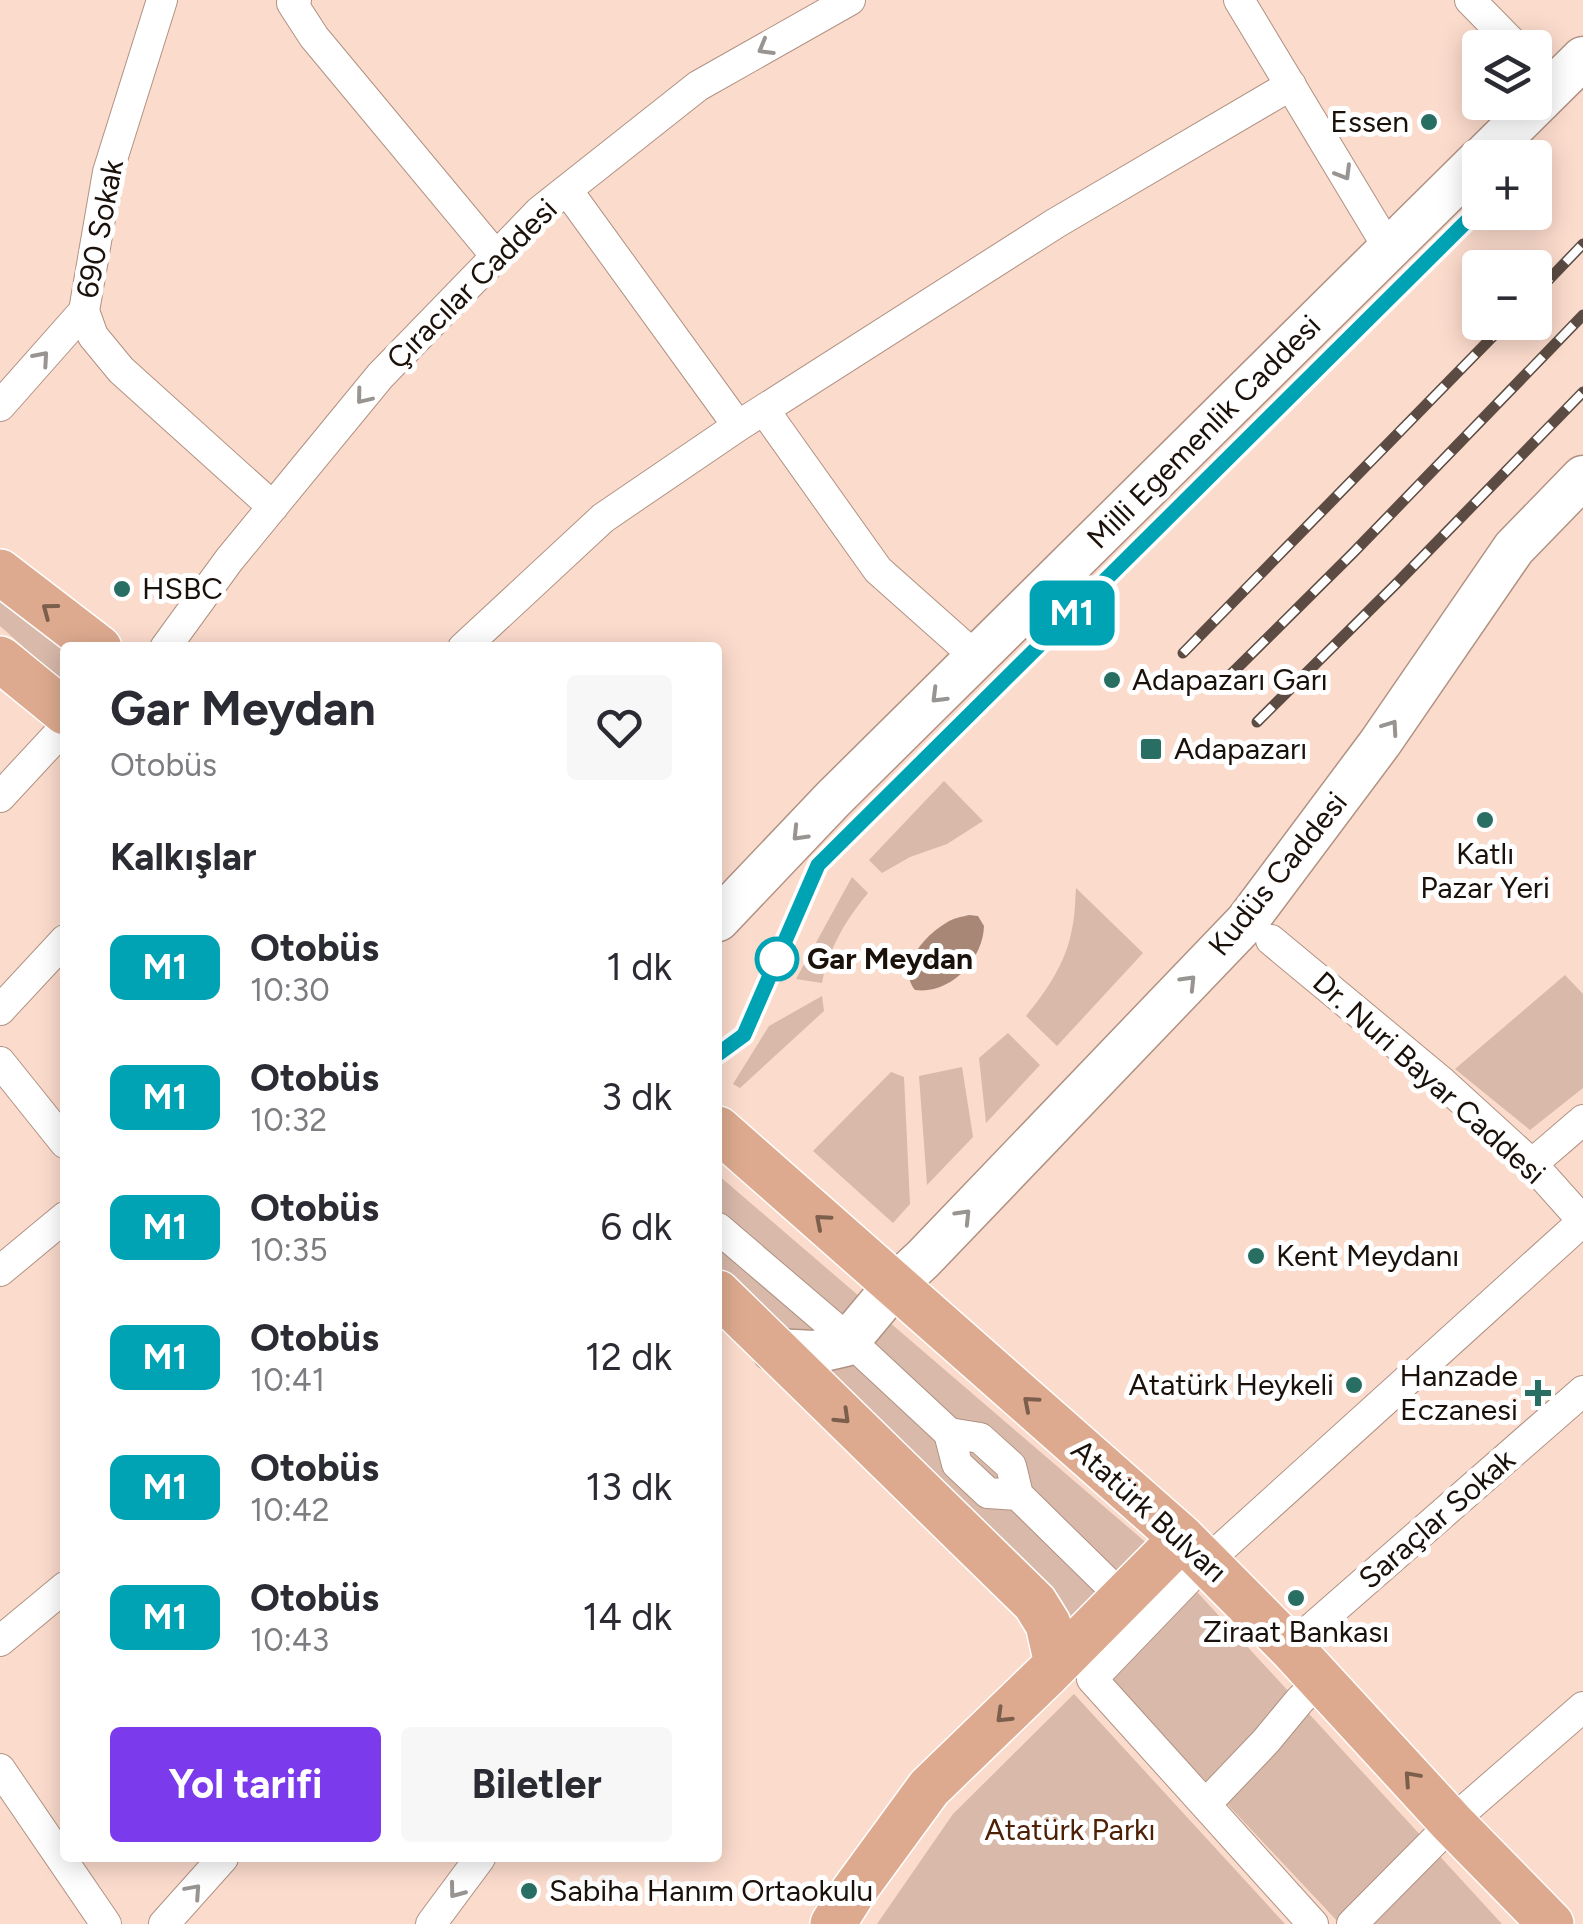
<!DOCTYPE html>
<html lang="tr">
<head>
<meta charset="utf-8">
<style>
	body { margin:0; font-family:Figtree,sans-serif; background:#f7f7f7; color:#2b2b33; height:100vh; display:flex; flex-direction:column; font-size:38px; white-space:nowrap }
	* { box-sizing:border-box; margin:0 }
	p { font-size:32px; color:#7c7c81 }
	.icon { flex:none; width:55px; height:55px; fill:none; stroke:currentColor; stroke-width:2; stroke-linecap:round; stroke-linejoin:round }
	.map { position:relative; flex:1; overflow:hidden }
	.panel { position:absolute; left:60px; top:642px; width:662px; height:1220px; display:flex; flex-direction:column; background:#fff; border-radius:10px; box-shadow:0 5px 25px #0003 }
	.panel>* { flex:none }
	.badge { padding:0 20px; border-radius:15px; font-size:35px; line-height:65px }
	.fabs { position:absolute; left:1462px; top:30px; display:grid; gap:20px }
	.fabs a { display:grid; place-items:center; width:90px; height:90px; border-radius:10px; background:#fff; box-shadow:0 5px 25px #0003; font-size:50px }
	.map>.badge { position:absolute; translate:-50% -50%; box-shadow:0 0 0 5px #fff }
	h2 { padding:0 50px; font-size:38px; line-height:90px }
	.round { display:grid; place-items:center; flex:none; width:105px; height:105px; border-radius:10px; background:#f7f7f7 }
	.headline { display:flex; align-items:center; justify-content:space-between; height:170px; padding:0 50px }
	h1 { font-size:48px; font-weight:700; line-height:75px }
	.button { display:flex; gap:20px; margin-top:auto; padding:20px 50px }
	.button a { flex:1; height:115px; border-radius:10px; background:#7c3aed; color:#fff; font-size:40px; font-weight:700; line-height:115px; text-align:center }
	.button a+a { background:#f7f7f7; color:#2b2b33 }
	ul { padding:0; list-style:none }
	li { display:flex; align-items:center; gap:30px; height:130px; padding:0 50px }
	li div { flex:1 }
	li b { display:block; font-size:38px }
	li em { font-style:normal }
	li .badge { min-width:110px; font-weight:700; text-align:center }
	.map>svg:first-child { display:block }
	.green { fill:#d8b9aa }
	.water { fill:#a98777 }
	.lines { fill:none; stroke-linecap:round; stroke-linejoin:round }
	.street-casing { stroke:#b09283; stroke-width:32 }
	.secondary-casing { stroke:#b09283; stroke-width:45 }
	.primary-casing { stroke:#fff; stroke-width:48 }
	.street { stroke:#fff; stroke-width:30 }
	.secondary { stroke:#fff; stroke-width:42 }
	.primary { stroke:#ddaa8f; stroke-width:45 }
	.rail-casing { stroke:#5b4b42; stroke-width:11 }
	.rail { stroke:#fff; stroke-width:8; stroke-dasharray:22; stroke-linecap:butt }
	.oneway { stroke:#989491 }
	.oneway2 { stroke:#7c5e4d }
	.line-casing { stroke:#fff; stroke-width:22 }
	.line { stroke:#00a3b4; stroke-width:15 }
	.poi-dot { fill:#296e63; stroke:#fff; stroke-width:4 }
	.stop-dot { fill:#fff; stroke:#00a3b4; stroke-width:5 }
	.labels { text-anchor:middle; stroke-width:10; stroke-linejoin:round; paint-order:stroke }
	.poi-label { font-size:30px; fill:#1b110b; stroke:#fff; text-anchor:start }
	.street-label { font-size:30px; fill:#1b110b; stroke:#fff }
	.stop-label { font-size:30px; font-weight:bold; fill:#1b110b; stroke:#fff; text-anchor:start }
	.park-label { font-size:30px; fill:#4e2106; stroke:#fff }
</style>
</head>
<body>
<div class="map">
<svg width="1583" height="1924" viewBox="0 0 1583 1924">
	<rect width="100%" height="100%" fill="#fbdbcc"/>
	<path class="green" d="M 0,596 L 65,648 L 65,684 L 0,626 Z
		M 944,781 L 983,821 L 947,844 L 910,857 L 882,873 L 869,860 Z
		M 852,877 L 868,893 C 845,921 829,948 822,983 L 796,979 Z
		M 1076,888 L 1143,953 L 1057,1046 L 1026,1016 C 1047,990 1066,963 1072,929 C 1075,916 1075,902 1076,888 Z
		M 1565,975 L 1583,994 L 1583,1088 L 1530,1130 L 1455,1069 Z
		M 822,996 L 824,1011 L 740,1088 L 733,1084 L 769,1026 Z
		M 1008,1033 L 1040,1065 L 986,1123 L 979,1058 Z
		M 962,1067 L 973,1137 L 927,1185 L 919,1076 Z
		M 891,1072 L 904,1077 L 910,1204 L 893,1223 L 813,1151 Z
		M 718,1175 L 1150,1546 L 1072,1621 L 718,1280 Z
		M 1176,1569 L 1502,1924 L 1340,1924 L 1088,1656 Z
		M 1074,1694 L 1285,1924 L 877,1924 L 953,1814 Z"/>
	<path class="water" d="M 969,915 L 978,916 L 984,926 C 983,960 950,995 915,990 C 897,967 925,935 946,923 C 953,918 961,917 969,915 Z"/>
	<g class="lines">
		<g class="street-casing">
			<path id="street" d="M 162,0 L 108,172 L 84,311 L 93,336 L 121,370 L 273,507
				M 296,0 L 292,3 L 314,37 L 496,256
				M 1239,0 L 1389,249
				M 1470,0 L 1517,48
				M 567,190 L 738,426
				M 0,406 L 84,311
				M 764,410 L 878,570 L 977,658
				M 165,648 L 229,560 L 380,376 L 540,211 L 698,86 L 850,0
				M 463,648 L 603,518 L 738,426 L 1056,223 L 1291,85
				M 0,797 L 65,727
				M 1271,940 L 1442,1082 L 1532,1164 L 1583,1221
				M 0,1010 L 65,940
				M 0,1062 L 65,1143
				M 1532,1164 L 1583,1120
				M 718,1228 L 849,1340 L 949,1433 L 980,1438 L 1011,1466 L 1018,1495 L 1123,1598
				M 0,1271 L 65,1217
				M 949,1433 L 957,1464 L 988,1493 L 1018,1495
				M 0,1641 L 65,1587
				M 1293,1650 L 1304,1635 L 1583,1391
				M 0,1769 L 106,1924
				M 1206,1804 L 1266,1741 L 1300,1700 L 1321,1680
				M 164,1924 L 223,1858
				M 431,1924 L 480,1858
				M 1313,1924 L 1092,1679 L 1193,1574 L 1583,1221
				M 1352,1924 L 1467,1808 L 1583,1707"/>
		</g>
		<g class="secondary-casing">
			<path id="secondary" d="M 1482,158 L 1583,58
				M 718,920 L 833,799 L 1480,159
				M 773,1350 L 815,1352 L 845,1345 L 895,1285 L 923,1259 L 1247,921 L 1380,743 L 1514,548 L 1583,477"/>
		</g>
		<g class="primary-casing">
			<path id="primary" d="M 0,572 L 99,648
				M 0,659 L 65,712
				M 718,1129 L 1182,1538 L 1293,1650 L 1452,1823 L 1551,1924
				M 718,1293 L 1035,1603 L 1048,1624 L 1057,1664
				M 833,1924 L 853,1892 L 929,1788 L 1046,1675 L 1182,1538"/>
		</g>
		<use href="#street" class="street"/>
		<use href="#secondary" class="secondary"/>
		<use href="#primary" class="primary"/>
		<g class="rail-casing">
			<path id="rail" d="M 1535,294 L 1583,244
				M 1183,653 L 1507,322
				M 1219,686 L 1353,553 L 1583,315
				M 1257,722 L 1399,581 L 1583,392"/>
		</g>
		<use href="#rail" class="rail"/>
	</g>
	<defs><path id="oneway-chevron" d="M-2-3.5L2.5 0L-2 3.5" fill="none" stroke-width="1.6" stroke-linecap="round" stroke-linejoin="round" transform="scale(2.5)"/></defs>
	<g class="oneway">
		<use href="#oneway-chevron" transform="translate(765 48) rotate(150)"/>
		<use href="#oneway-chevron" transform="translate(1344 173) rotate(59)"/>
		<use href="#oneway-chevron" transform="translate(42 358) rotate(-49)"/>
		<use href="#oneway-chevron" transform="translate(363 397) rotate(129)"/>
		<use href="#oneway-chevron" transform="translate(938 696) rotate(135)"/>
		<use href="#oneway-chevron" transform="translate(1391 727) rotate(-55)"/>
		<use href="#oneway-chevron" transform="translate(799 834) rotate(134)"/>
		<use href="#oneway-chevron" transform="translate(1189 982) rotate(-46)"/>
		<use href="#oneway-chevron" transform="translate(964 1216) rotate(-46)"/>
		<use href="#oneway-chevron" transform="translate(194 1891) rotate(-48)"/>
		<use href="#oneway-chevron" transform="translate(456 1891) rotate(127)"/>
	</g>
	<g class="oneway2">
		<use href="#oneway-chevron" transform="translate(49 610) rotate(-143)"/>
		<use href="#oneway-chevron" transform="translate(822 1221) rotate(-139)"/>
		<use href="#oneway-chevron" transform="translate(1030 1403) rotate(-139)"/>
		<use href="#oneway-chevron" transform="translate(843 1417) rotate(44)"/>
		<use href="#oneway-chevron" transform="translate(1003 1716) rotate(136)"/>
		<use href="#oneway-chevron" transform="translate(1411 1778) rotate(-132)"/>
	</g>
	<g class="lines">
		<g class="line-casing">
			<path id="line" d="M 718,1054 L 744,1035 L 818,865 L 1480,208"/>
		</g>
		<use href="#line" class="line"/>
	</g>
	<g class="poi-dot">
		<circle cx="1429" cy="122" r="10"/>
		<circle cx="122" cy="589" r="10"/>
		<circle cx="1112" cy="680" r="10"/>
		<rect x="1139" y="737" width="24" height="24" rx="5"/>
		<circle cx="1485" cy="820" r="10"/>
		<circle cx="1256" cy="1256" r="10"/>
		<circle cx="1354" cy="1385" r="10"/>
		<path d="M1533 1378h10v10h10v10h-10v10h-10v-10h-10v-10h10z"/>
		<circle cx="1296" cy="1598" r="10"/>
		<circle cx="529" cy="1891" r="10"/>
	</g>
	<circle class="stop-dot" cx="777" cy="959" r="20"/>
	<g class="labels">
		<g class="poi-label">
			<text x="1409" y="132" text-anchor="end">Essen</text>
			<text x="142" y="599">HSBC</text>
			<text x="1132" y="690">Adapazarı Garı</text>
			<text x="1174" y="759">Adapazarı</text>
			<text x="1485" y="864" text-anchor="middle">Katlı<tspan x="1485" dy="34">Pazar Yeri</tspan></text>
			<text x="1276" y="1266">Kent Meydanı</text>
			<text x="1518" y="1386" text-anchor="end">Hanzade<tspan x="1518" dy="34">Eczanesi</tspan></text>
			<text x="1334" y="1395" text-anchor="end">Atatürk Heykeli</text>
			<text x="1296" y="1642" text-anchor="middle">Ziraat Bankası</text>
			<text x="549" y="1901">Sabiha Hanım Ortaokulu</text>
		</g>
		<g class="street-label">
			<text transform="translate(100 229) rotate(-79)" y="10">690 Sokak</text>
			<text transform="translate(472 284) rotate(-45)" y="10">Çıracılar Caddesi</text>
			<text transform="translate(1204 432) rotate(-45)" y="10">Milli Egemenlik Caddesi</text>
			<text transform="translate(1278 874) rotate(-51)" y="10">Kudüs Caddesi</text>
			<text transform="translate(1429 1078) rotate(42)" y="10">Dr. Nuri Bayar Caddesi</text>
			<text transform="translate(1149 1511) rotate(42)" y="10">Atatürk Bulvarı</text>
			<text transform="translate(1437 1519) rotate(-41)" y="10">Saraçlar Sokak</text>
		</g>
		<g class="stop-label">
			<text x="807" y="969">Gar Meydan</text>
		</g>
		<g class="park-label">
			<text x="1070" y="1840">Atatürk Parkı</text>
		</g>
	</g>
</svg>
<div class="fabs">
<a><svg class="icon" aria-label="layers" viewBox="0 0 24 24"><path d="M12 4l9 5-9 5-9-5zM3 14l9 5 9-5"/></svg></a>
<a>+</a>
<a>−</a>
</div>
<b class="badge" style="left:1072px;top:613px;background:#00a3b4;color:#fff">M1</b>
<section class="panel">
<div class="headline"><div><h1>Gar Meydan</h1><p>Otobüs</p></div><a class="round"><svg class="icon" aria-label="heart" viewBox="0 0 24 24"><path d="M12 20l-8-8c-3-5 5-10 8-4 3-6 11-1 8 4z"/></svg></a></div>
<h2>Kalkışlar</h2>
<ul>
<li><span class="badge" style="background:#00a3b4;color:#fff">M1</span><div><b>Otobüs</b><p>10:30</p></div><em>1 dk</em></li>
<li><span class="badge" style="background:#00a3b4;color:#fff">M1</span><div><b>Otobüs</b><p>10:32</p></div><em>3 dk</em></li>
<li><span class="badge" style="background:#00a3b4;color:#fff">M1</span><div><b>Otobüs</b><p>10:35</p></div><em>6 dk</em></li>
<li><span class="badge" style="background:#00a3b4;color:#fff">M1</span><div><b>Otobüs</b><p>10:41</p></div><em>12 dk</em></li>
<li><span class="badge" style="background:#00a3b4;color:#fff">M1</span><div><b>Otobüs</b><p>10:42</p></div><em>13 dk</em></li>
<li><span class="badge" style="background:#00a3b4;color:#fff">M1</span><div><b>Otobüs</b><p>10:43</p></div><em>14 dk</em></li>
</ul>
<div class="button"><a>Yol tarifi</a><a>Biletler</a></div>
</section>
</div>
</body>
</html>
